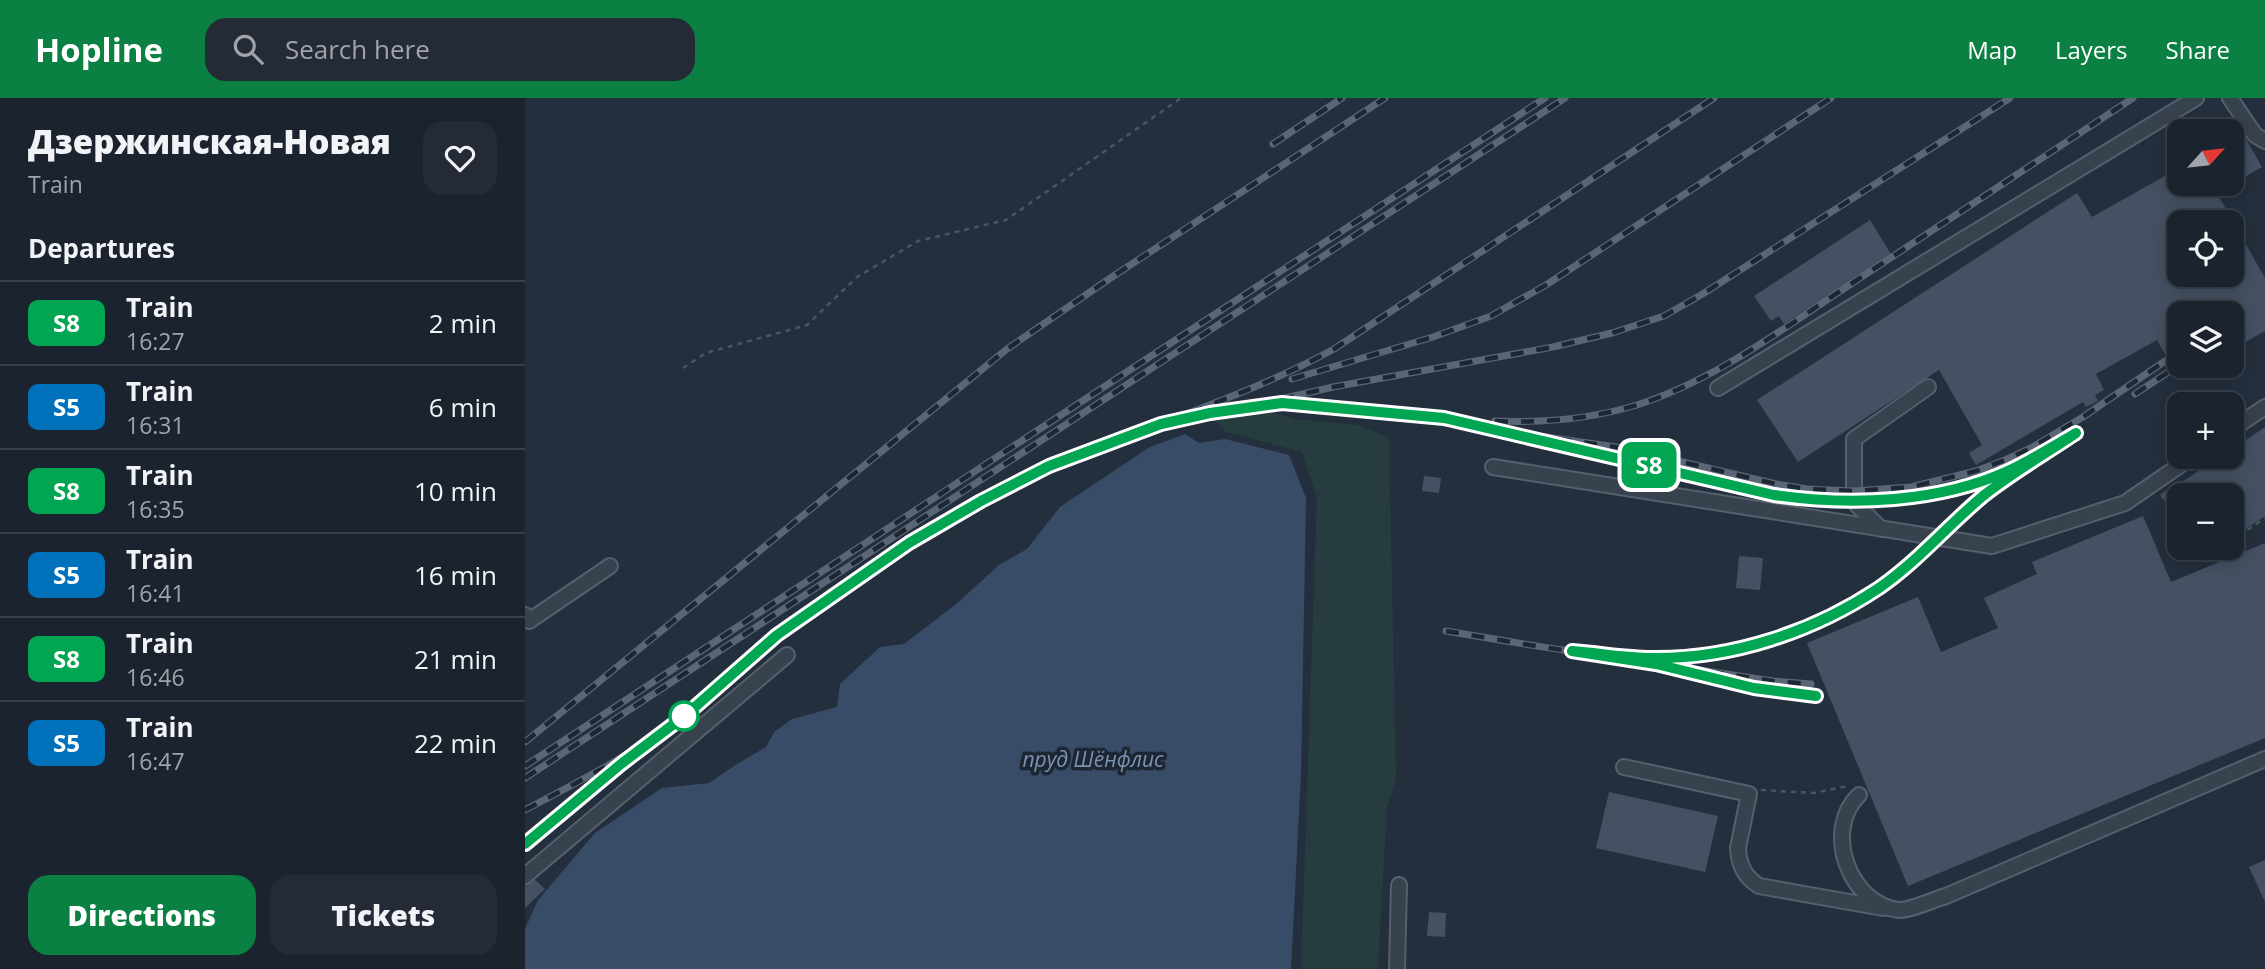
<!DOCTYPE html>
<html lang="en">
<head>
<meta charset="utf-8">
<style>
	body { margin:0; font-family:"Open Sans",sans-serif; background:#242b36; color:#f1f3f6; height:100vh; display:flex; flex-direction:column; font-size:26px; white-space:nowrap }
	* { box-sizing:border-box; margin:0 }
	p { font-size:23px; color:#a0a4aa }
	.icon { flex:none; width:38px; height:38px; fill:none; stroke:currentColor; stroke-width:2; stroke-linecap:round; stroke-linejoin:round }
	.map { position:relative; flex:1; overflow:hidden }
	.drawer { display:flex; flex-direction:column; background:#1b232e; width:525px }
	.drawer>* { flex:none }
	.badge { padding:0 14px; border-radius:10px; font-size:24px; line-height:46px }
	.needle { width:46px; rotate:63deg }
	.fabs { position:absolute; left:1642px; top:21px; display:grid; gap:14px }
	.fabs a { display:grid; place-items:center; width:77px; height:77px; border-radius:14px; background:#1b232e; box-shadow:0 4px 18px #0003,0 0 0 2px #39404a; font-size:35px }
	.map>.badge { position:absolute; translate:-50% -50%; box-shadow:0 0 0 4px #fff }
	h2 { padding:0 28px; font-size:26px; line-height:63px }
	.round { display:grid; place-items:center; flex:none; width:74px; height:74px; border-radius:21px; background:#242b36 }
	.summary { display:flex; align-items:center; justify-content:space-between; height:119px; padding:0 28px }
	h1 { font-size:33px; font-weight:800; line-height:52px }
	.button { display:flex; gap:14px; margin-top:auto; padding:14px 28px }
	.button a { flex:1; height:80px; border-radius:21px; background:#0b8043; color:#fff; font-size:28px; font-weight:800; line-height:80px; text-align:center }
	.button a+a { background:#242b36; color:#f1f3f6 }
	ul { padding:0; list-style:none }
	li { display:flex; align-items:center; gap:21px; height:84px; padding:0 28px; border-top:2px solid #39404a }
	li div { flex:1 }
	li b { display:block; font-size:26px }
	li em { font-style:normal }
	li .badge { min-width:77px; font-weight:700; text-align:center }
	header { display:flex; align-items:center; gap:42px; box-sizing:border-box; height:98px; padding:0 35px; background:#0b8043; color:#fff }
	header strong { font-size:33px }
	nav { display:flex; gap:38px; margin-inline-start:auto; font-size:24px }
	.search { width:490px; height:63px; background:#242b36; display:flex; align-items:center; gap:18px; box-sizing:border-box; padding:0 24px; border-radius:21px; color:#a0a4aa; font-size:26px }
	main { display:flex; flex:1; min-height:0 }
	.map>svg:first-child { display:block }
	.green { fill:#263c3f }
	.water { fill:#394c67 }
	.building { fill:#455162; fill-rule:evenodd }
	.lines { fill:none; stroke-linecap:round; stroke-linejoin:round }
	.minor-casing { stroke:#565f6c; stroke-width:18 }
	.path { stroke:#44595c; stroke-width:2.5; stroke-dasharray:5 5; stroke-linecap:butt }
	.minor { stroke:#38414e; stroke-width:14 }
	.rail-casing { stroke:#5a6575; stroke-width:7 }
	.rail { stroke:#1d2633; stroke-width:4.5; stroke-dasharray:13; stroke-linecap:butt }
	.line-casing { stroke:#fff; stroke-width:16 }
	.line { stroke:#00a651; stroke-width:10 }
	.stop-dot { fill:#fff; stroke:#00a651; stroke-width:3.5 }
	.labels { text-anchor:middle; stroke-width:7; stroke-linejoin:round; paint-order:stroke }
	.water-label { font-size:21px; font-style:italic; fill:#7c92b1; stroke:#1d2633 }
</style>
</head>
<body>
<header>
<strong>Hopline</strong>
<div class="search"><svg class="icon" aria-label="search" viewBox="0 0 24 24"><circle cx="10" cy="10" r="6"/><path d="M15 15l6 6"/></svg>Search here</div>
<nav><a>Map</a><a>Layers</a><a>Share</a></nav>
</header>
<main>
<section class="drawer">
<div class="summary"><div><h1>Дзержинская-Новая</h1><p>Train</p></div><a class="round"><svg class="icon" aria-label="heart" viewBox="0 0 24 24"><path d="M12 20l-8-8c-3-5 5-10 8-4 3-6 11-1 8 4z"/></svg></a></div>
<h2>Departures</h2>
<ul>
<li><span class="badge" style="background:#00a651;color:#fff">S8</span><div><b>Train</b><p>16:27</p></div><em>2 min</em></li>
<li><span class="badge" style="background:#0072bc;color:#fff">S5</span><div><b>Train</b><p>16:31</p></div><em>6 min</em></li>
<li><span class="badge" style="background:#00a651;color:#fff">S8</span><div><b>Train</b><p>16:35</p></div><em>10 min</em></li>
<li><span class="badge" style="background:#0072bc;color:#fff">S5</span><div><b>Train</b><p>16:41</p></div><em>16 min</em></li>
<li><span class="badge" style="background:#00a651;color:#fff">S8</span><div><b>Train</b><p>16:46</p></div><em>21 min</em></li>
<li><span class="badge" style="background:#0072bc;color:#fff">S5</span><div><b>Train</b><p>16:47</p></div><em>22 min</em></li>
</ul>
<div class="button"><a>Directions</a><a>Tickets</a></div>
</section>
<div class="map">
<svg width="1740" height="871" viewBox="0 0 1740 871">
	<rect width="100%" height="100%" fill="#242f3e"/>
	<path class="green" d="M 743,312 L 769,321 L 834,327 L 864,340 L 871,681 L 862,709 L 853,871 L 776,871 L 792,399 L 777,354 L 701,334 L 691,323 Z"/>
	<path class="water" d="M 660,336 L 674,345 L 700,341 L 764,357 L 781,400 L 776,675 L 766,871 L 0,871 L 0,831 L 13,802 L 70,735 L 137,690 L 184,685 L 212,666 L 241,649 L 249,634 L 267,621 L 312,609 L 315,586 L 355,549 L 379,546 L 430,507 L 474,467 L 502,451 L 535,409 L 625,349 Z"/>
	<path class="building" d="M 1720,39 L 1737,69 L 1692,95 L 1740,180 L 1740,233 L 1706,252 L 1706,215 L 1654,215 L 1654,268 L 1677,268 L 1654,281 L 1632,242 L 1571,276 L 1579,292 L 1570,297 L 1573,303 L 1561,309 L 1558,304 L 1451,367 L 1444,355 L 1457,347 L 1414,272 L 1273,364 L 1232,302 L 1552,95 L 1567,119 L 1654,70 L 1654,86 L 1706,86 L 1706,46 ZM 1654,124 L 1706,124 L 1706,177 L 1654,177 Z
		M 1345,122 L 1366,156 L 1259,226 L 1254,218 L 1246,223 L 1229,198 Z
		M 1740,329 L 1740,418 L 1706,441 L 1706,397 L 1669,397 L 1665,391 L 1643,408 L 1635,397 L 1651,385 L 1652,387 L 1695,359 L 1706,359 L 1706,352 Z
		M 899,378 L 916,380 L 914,395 L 897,393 Z
		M 1618,418 L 1646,484 L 1740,445 L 1740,640 L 1383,788 L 1282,545 L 1393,499 L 1416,554 L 1473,530 L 1459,500 L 1512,476 L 1507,464 Z
		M 1214,458 L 1238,460 L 1235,492 L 1211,490 Z
		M 1084,694 L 1193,718 L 1180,774 L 1071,750 Z
		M 1740,762 L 1740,804 L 1724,769 Z
		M 10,782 L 20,791 L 0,810 L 0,787 Z
		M 904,814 L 921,815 L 920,839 L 902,838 Z"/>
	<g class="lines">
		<g class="minor-casing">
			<path id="minor" d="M 1705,0 L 1730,37 L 1740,43
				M 1193,290 L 1671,0
				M 1706,332 L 1740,309
				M 968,369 L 1467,448 L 1600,405 L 1667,359
				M 1356,431 L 1329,404 L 1329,341 L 1403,289
				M 0,517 L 4,523 L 85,468
				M 1099,669 L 1224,696 L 1213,750 C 1214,768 1220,779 1234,788 L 1358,810
				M 1334,697 C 1298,731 1323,806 1374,812 C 1384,813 1410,801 1421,798 L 1740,661
				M 0,778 L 262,557
				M 872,871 L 874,787"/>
		</g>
		<path class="path" d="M 158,270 L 181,255 L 282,227 L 332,179 L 393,143 L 481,122 L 656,0
			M 1653,385 L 1660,397
			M 1706,443 L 1740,420
			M 1692,450 L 1696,450
			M 1236,692 L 1289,695 L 1323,688"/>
		<use href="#minor" class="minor"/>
		<g class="rail-casing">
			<path id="rail" d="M 748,46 L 817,0
				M 767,281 L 908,239 L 966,218 L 1021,187 L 1306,0
				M 1610,296 L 1648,271
				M 756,301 L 808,289 L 1028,249 L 1087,235 L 1139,218 L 1176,197 L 1485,0
				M 673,318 L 757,305 L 919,320 L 973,332 L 1098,350 L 1251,386 L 1282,391 L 1329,393 L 1386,389 L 1451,373 L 1480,362 L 1506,350 L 1558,319 L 1643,261
				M 970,323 C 1018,325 1066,321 1112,307 C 1191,282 1260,229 1329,184 C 1422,123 1515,61 1608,0
				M 1077,356 C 1134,370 1191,386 1249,397 C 1340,414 1438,400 1518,354
				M 1513,360 L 1551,335
				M 921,533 C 989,544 1058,558 1127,560 C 1205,562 1293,534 1357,488 C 1403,454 1440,411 1487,378
				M 1134,566 L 1248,583 L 1286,586
				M 1253,594 L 1291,598
				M 0,644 L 482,251 L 587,179 L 860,0
				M 0,668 L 1020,0
				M 0,680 L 1040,0
				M 0,712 C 55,683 110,655 159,618 C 192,594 220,563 251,538 C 314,488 384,443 454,404 C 567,341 696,313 809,251 L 1189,0
				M 0,746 L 88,673"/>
		</g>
		<use href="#rail" class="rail"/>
	</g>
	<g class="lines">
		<g class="line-casing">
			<path id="line" d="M 0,746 L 96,666 L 162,616 L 252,537 L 384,445 L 456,403 L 524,368 L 636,326 L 685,315 L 757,305 L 919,320 L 1249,397 C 1326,408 1414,405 1485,372 C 1508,361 1529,348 1551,335 C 1520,356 1487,375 1458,398 C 1422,428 1392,464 1354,490 C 1288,534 1207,561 1127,560 C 1101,560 1074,555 1047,553 L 1131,566 L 1229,590 L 1291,598"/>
		</g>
		<use href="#line" class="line"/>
	</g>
	<circle class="stop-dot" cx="159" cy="618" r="14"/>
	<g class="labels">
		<g class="water-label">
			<text x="568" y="669">пруд Шёнфлис</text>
		</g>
	</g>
</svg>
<div class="fabs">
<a><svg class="needle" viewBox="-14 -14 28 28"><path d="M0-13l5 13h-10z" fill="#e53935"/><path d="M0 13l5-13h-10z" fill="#a0a4aa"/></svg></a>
<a><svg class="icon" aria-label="locate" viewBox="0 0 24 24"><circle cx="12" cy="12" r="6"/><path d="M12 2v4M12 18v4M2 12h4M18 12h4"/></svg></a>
<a><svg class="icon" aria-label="layers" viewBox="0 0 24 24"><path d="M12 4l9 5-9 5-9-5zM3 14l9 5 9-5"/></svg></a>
<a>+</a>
<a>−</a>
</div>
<b class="badge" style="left:1124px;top:367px;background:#00a651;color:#fff">S8</b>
</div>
</main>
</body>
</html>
